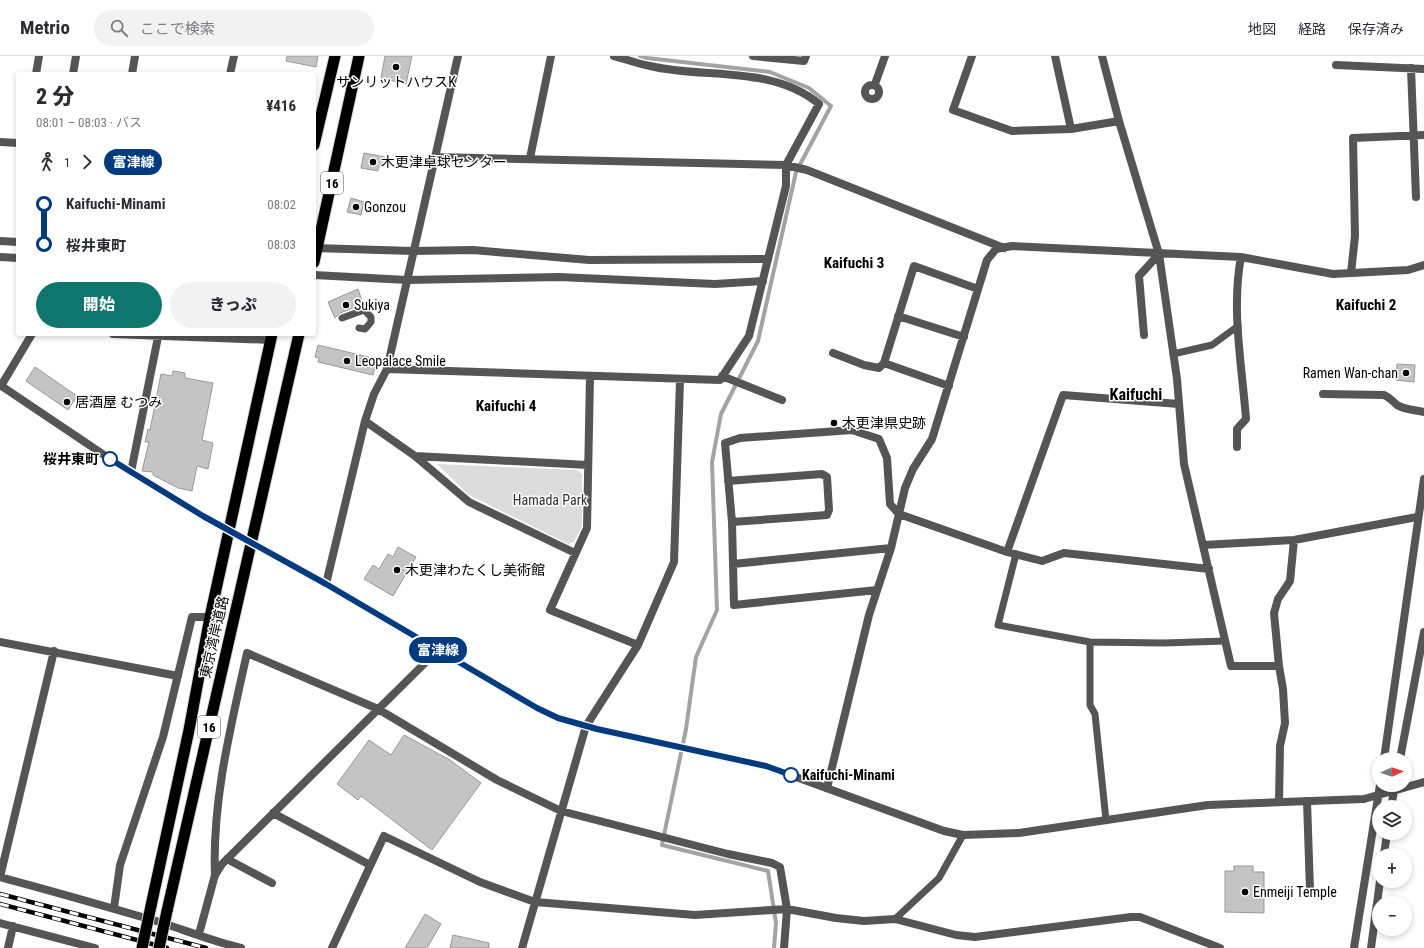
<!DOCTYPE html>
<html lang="ja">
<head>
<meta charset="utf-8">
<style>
	body { margin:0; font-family:"Roboto Condensed","Noto Sans JP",sans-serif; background:#f2f2f3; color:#2b2b33; height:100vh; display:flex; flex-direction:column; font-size:15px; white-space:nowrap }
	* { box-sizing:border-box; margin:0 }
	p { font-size:13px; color:#7c7c81 }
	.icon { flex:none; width:22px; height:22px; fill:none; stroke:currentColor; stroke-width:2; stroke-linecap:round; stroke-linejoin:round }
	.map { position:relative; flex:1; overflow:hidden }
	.drawer { position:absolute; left:16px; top:16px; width:300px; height:264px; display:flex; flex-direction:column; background:#fff; border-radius:4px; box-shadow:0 2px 6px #0003 }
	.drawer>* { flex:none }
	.badge { padding:0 8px; border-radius:13px; font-size:14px; line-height:26px }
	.needle { width:26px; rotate:87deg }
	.fabs { position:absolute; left:1372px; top:696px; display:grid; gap:8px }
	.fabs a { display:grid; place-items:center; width:40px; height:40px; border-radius:50%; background:#fff; box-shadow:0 2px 6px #0003; font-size:20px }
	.map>.badge { position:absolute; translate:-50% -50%; box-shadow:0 0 0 2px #fff }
	.legs { display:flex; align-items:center; gap:6px; height:44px; padding:0 20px; font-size:13px }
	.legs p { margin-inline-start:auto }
	.overview { display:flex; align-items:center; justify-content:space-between; height:68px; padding:0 20px }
	h1 { font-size:22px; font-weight:800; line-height:30px }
	.button { display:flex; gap:8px; margin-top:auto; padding:8px 20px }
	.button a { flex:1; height:46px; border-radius:24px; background:#0f766e; color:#fff; font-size:16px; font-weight:800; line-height:46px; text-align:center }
	.button a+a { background:#f2f2f3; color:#2b2b33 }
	ul { padding:0 20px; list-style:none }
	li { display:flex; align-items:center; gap:14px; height:40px; font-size:15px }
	li i { display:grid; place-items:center; width:6px; height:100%; margin:0 5px; background:currentColor }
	li i::after { content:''; width:10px; height:10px; margin:-5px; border:3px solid; border-radius:50%; background:#fff }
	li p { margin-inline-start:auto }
	li:first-child i { background:linear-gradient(#0000 50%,currentColor 0) }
	li:last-child i { background:linear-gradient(currentColor 50%,#0000 0) }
	header { display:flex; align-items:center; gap:24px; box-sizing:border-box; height:56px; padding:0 20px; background:#fff; border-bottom:1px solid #e1e1e2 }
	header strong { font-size:19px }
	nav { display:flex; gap:22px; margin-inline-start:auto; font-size:14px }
	.search { width:280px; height:36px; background:#f2f2f3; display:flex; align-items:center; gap:10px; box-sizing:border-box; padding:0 14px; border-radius:22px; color:#7c7c81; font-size:15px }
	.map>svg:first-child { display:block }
	.green { fill:#dcdcdc }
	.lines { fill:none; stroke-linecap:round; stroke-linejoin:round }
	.stream { stroke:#a3a3a3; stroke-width:4 }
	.building { fill:#c4c4c4; stroke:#999 }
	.trunk-casing { stroke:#dbdbdb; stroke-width:13 }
	.service { stroke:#555; stroke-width:7 }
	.minor { stroke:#555; stroke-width:8 }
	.tertiary { stroke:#555; stroke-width:8 }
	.trunk { stroke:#000; stroke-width:11 }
	.rail-casing { stroke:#000; stroke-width:4.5 }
	.rail { stroke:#fff; stroke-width:3; stroke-dasharray:9; stroke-linecap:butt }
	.trunk-bridge-casing { stroke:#dbdbdb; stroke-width:13; stroke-linecap:butt }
	.trunk-bridge { stroke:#000; stroke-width:11 }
	.line-1-casing { stroke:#fff; stroke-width:9 }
	.line-1 { stroke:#003b80; stroke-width:6 }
	.poi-dot { fill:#000; stroke:#fff; stroke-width:1.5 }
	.stop-1-dot { fill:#fff; stroke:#003b80; stroke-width:2 }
	.labels { text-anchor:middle; stroke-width:3; stroke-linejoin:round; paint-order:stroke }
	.shield { fill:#fff; stroke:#4c4c4c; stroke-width:1 }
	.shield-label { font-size:13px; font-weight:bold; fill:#000 }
	.poi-label { font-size:14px; fill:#000; stroke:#fff; text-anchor:start }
	.stop-label { font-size:14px; font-weight:bold; fill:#000; stroke:#fff; text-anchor:end }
	.park-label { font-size:14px; fill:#333; stroke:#fff }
	.street-label { font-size:14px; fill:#000; stroke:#fff }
	.neighbourhood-label { font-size:15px; font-weight:bold; fill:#000; stroke:#fff }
	.quarter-label { font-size:16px; font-weight:bold; fill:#000; stroke:#fff }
</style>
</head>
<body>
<header>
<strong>Metrio</strong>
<div class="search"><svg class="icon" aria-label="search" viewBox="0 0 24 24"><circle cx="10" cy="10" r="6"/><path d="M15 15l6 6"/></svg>ここで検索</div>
<nav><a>地図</a><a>経路</a><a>保存済み</a></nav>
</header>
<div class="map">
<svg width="1424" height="892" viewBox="0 0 1424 892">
	<rect width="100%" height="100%" fill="#fff"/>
	<path class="green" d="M 437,408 L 577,414 L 582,418 L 582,470 L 574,486 L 568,488 L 469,439 Z"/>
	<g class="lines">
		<path class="stream" d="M 640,0 L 647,2 L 770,16 L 809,32 L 831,50 L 796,116 L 758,285 L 721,358 L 712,406 L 717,554 L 696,601 L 686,673 L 662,789 L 768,815 L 776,867 L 774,892"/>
	</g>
	<path class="building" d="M 287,0 L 318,0 L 316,11 L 286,5 Z
		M 385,0 L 412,0 L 406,28 L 381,22 Z
		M 364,97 L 385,101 L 383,111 L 379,110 L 378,115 L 361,112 Z
		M 351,142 L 364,146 L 361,159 L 347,156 Z
		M 358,233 L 363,248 L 340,257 L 335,262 L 328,246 Z
		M 318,289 L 377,303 L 373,319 L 318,306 L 319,302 L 315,301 Z
		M 1397,308 L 1415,309 L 1414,326 L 1396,324 Z
		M 35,311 L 77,340 L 68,354 L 26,325 Z
		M 173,315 L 185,317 L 185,322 L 213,327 L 202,384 L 213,387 L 208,413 L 197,410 L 192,435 L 178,432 L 153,419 L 153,416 L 142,415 L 149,386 L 145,386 L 148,373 L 150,374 L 161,318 L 172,320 Z
		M 398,491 L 416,501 L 393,540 L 364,523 L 373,509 L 379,513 L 388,498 L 393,501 Z
		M 404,679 L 450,704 L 481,727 L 432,794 L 361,740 L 358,744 L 337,728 L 369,684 L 391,699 Z
		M 1234,810 L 1253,810 L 1253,816 L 1264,816 L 1264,857 L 1225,856 L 1225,815 L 1234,815 Z
		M 425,858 L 441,868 L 427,892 L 405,892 Z
		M 453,879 L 489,887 L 489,892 L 450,892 Z"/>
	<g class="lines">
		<g class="trunk-casing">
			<path id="trunk" d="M 314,89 L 335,0
				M 314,206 L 359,0
				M 151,850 L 189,674 L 210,561 L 272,278
				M 167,855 L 299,278"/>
		</g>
		<path class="service" d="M 342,262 L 364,254 L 370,249
			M 359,272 L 365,273 L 371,266 L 371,261 L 364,254
			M 1173,298 L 1212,289 L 1238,270
			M 1016,498 L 998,569 L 1090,586 L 1164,587 L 1225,585
			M 1090,586 L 1090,649 L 1095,658 L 1106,764
			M 895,863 L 939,822 L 963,779"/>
		<path class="minor" d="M 753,0 L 804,5 L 806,0
			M 972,0 L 953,54 L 1012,75 L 1071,73 L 1119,65
			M 1055,0 L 1071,73
			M 1102,0 L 1119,65 L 1159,198 L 1177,323 L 1184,408 L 1231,610 L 1279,610
			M 1336,9 L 1424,13
			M 1411,12 L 1416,141
			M 36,18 L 39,0
			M 73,18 L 76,0
			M 132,18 L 135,0
			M 230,18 L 234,0
			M 875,28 L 885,0
			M865 36a7 7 0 1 1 14 0a7 7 0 1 1-14 0Z
			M 0,86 L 18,87
			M 435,101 L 786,109 L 807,114 L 1004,192
			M 530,102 L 551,0
			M 1351,217 L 1355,180 L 1353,82 L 1424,79
			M 898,260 L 964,281
			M 113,278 L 271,284
			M 1144,279 L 1139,220 L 1159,198
			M 833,297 L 864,309 L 879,312 L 884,307 L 914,210 L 978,233
			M 884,307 L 949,330
			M 387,313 L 720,324 L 749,280 L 786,130 L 786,109 L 819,48 C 773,9 704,23 650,10 C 638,8 626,3 614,0
			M 722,320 L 782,344
			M 590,321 L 587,472 L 550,554 L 638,589
			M 1,330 L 32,278
			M 1323,338 L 1384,339 C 1391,342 1392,345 1397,349 C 1405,354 1416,354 1424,356
			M 365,365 L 415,400 L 469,446 L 575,497
			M 1237,391 L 1237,373 L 1246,363 C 1242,310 1231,253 1241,201
			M 415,400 L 588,409
			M 131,416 L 158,281
			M 728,425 L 822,418 L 827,421 L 829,454 L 827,459 L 732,466
			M 1203,489 L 1294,484 L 1417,461
			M 1007,496 L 1063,339 L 1179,348
			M 733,508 L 891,492
			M 326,528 L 365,365 L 374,338 L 387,313 L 458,0
			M 877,534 L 734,549 L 732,466 L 725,387 L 740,382 L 852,374 L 879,383 L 887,402 L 890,448 L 899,458 L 1007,496 L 1042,505 L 1064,497 L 1209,513
			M 0,586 L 178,620
			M 827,732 L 869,559 L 891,492 L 905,432 L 913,413 L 932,383 L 987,204 L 996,193 L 1012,190 L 1241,201 L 1333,218 L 1408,214 L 1424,209
			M 1279,745 L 1280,690 L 1285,667 L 1283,633 L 1279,610 L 1274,557 L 1278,543 L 1290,525 L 1294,484
			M 1307,745 L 1310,834
			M 273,757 L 370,809
			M 227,803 L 272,827
			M 215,819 C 212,744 231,670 247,597 L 378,653 L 497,724 L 561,755 L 728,798 L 772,807 L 780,811 L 787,853 L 784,892
			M 0,821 C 52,835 105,850 156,865 C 185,874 212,885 241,892
			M 0,821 L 54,595
			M 114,852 L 120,809 L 163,681 L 192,561 L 210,561
			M 0,867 L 95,892
			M 199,878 L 215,819 L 222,808 L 438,594
			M 8,892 L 13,870
			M 332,892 L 384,780 L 480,826 L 535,846 L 695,859 L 787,853 L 836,862 L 864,865 L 895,863 L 956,879 L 975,881 L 1131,861 L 1140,861 L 1220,892
			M 522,892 L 586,670 L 638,589 L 674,506 L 680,324"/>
		<path class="tertiary" d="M 0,185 L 18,186
			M 314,192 L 413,195 L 473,194 L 589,204 L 768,203
			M 0,201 L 18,202
			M 314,219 L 407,224 L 559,221 L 715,228 L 763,225
			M 0,329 L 110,403 L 203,460 L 326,528 L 537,652 L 558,662 L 597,673 L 766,710 L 944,775 L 963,779 L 1019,777 L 1208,749 L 1364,743 L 1424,726
			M 1384,703 L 1424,423
			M 1400,703 L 1424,576
			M 1391,751 L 1395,730
			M 1384,799 L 1387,777
			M 1354,892 L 1380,729
			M 1371,892 L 1380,825"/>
		<use href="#trunk" class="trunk"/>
		<g class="rail-casing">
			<path id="rail" d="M 0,838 L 206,892
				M 0,848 L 167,892"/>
		</g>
		<use href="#rail" class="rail"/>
		<g class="trunk-bridge-casing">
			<path id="trunk-bridge" d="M 142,892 L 151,850
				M 159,892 L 167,855"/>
		</g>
		<use href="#trunk-bridge" class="trunk-bridge"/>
	</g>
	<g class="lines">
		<g class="line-1-casing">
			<path id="line-1" d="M 110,403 L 203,460 L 326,528 L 537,652 L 558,662 L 597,673 L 766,710 L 791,719"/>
		</g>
		<use href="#line-1" class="line-1"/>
	</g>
	<g class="poi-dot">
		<circle cx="396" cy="11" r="4"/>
		<circle cx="373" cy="106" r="4"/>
		<circle cx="356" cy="151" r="4"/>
		<circle cx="346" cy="249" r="4"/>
		<circle cx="347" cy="305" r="4"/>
		<circle cx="1406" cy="317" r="4"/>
		<circle cx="67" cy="346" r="4"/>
		<circle cx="834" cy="367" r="4"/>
		<circle cx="397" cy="514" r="4"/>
		<circle cx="1245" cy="836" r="4"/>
	</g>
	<g class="stop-1-dot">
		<circle cx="110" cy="403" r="7"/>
		<circle cx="791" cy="719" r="7"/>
	</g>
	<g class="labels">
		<g class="shield">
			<rect x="321" y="116" width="22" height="22" rx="3"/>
			<rect x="198" y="660" width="22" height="22" rx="3"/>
		</g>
		<g class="shield-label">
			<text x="332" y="132">16</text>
			<text x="209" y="676">16</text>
		</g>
		<g class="poi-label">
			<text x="396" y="31" text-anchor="middle">サンリットハウスK</text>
			<text x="381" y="111">木更津卓球センター</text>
			<text x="364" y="156">Gonzou</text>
			<text x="354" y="254">Sukiya</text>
			<text x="355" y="310">Leopalace Smile</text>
			<text x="1398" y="322" text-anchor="end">Ramen Wan-chan</text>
			<text x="75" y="351">居酒屋 むつみ</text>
			<text x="842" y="372">木更津県史跡</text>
			<text x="405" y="519">木更津わたくし美術館</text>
			<text x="1253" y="841">Enmeiji Temple</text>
		</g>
		<g class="stop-label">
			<text x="99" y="408">桜井東町</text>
			<text x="802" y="724" text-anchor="start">Kaifuchi-Minami</text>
		</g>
		<g class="park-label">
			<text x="550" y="449">Hamada Park</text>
		</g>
		<g class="street-label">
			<text transform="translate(214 581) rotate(-77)" y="5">東京湾岸道路</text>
		</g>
		<g class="neighbourhood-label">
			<text x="854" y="212">Kaifuchi 3</text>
			<text x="1366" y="254">Kaifuchi 2</text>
			<text x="506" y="355">Kaifuchi 4</text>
		</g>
		<g class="quarter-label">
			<text x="1136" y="344">Kaifuchi</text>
		</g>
	</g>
</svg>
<div class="fabs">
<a><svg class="needle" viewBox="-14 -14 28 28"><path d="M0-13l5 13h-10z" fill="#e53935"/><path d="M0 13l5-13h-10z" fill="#7c7c81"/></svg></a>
<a><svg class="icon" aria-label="layers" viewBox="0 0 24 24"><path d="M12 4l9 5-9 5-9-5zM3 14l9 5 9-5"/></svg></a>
<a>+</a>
<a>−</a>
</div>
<b class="badge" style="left:438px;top:594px;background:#003b80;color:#fff">富津線</b>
<section class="drawer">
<div class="overview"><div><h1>2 分</h1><p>08:01 – 08:03 · バス</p></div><b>¥416</b></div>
<div class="legs"><svg class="icon" aria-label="walk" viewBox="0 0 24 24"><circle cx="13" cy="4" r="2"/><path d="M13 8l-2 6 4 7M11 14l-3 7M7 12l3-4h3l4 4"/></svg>1<svg class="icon" aria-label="forward" viewBox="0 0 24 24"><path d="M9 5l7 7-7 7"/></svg><b class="badge" style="background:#003b80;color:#fff">富津線</b></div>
<ul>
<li><i style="color:#003b80"></i><b>Kaifuchi-Minami</b><p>08:02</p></li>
<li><i style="color:#003b80"></i><b>桜井東町</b><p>08:03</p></li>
</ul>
<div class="button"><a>開始</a><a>きっぷ</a></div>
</section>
</div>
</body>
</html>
